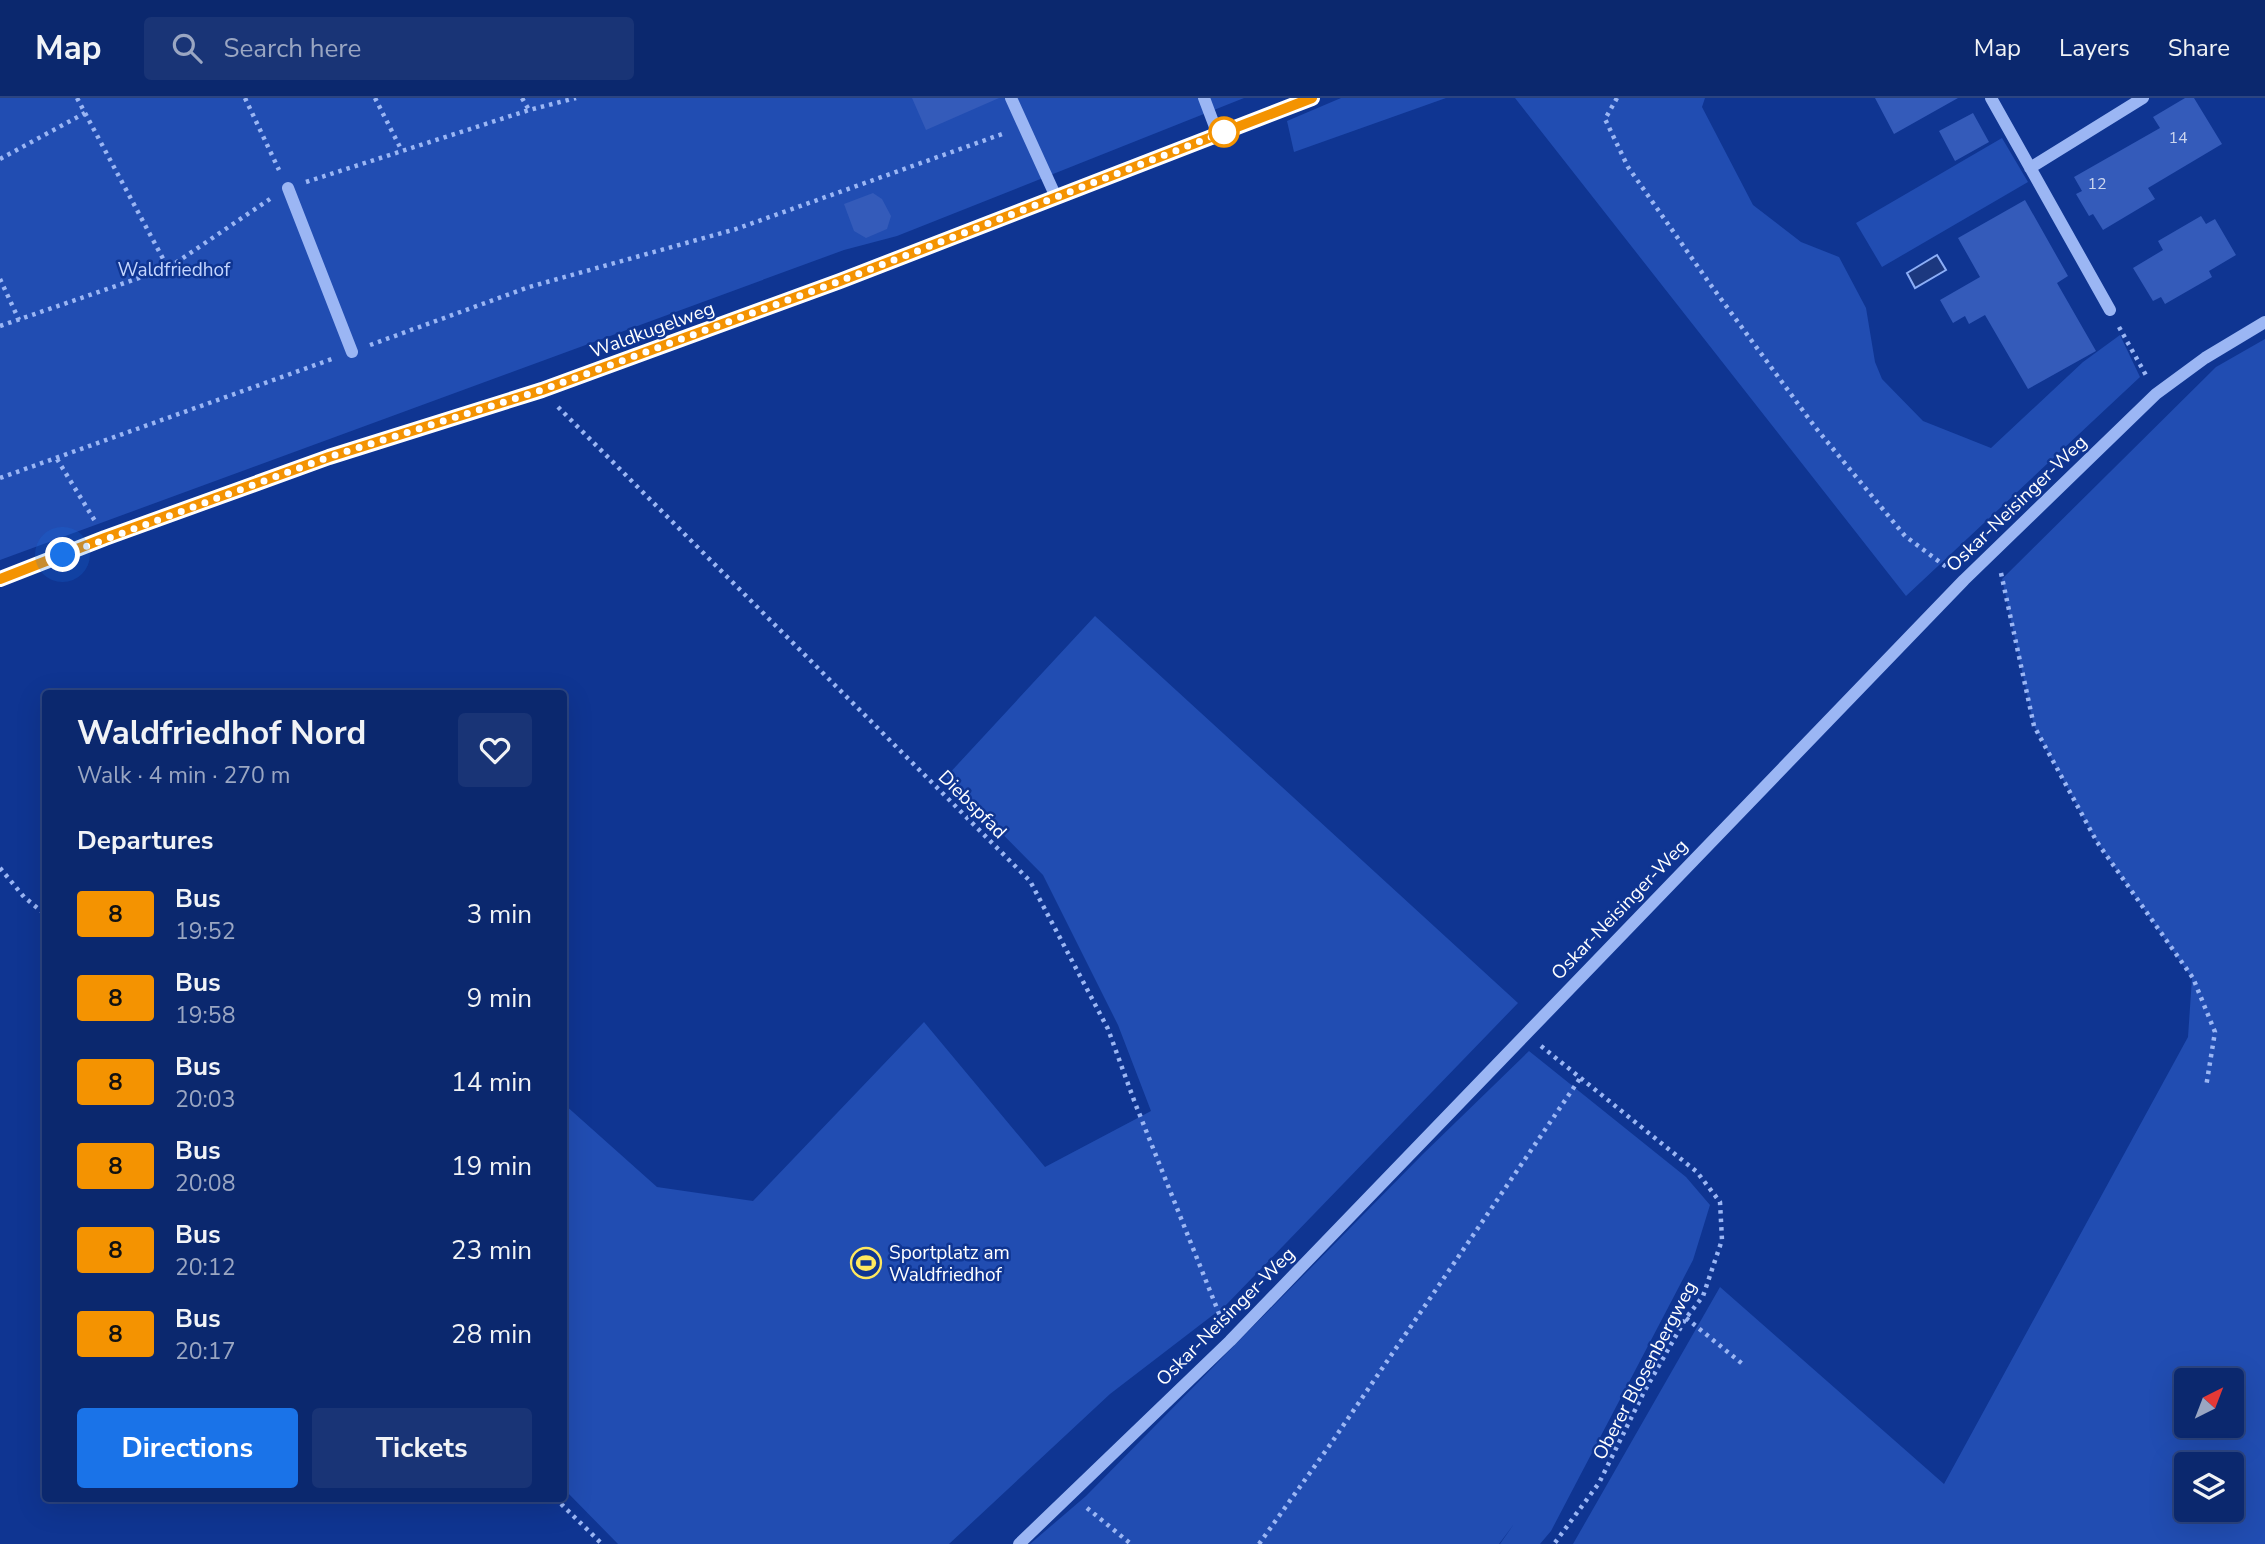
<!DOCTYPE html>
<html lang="en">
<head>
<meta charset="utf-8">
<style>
	body { margin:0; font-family:"Nunito Sans",sans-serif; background:#193476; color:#f1f3f6; height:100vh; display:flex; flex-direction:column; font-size:26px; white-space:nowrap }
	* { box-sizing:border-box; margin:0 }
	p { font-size:23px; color:#9aa6c2 }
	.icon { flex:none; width:38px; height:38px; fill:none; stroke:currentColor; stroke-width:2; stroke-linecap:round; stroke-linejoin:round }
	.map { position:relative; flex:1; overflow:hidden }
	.side { position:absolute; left:42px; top:592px; width:525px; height:812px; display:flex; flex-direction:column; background:#0b286e; border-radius:7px; box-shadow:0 7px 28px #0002,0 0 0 2px #2b4481 }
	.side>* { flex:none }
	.badge { padding:0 14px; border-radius:5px; font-size:24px; line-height:46px }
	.needle { width:46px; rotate:42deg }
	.controls { position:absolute; left:2174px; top:1270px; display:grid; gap:14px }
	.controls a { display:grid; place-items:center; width:70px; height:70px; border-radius:7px; background:#0b286e; box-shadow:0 7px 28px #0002,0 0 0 2px #2b4481; font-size:35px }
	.you { position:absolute; width:35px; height:35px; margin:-18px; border:5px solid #fff; border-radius:50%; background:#1a73e8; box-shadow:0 0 0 10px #1a73e833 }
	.map>.badge { position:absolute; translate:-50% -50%; box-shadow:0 0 0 4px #fff }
	h2 { padding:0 35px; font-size:26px; line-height:63px }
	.round { display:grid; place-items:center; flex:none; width:74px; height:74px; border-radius:7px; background:#193476 }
	.headline { display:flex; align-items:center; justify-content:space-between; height:119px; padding:0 35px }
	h1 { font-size:33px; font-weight:700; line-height:52px }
	.cta { display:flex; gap:14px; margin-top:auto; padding:14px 35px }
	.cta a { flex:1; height:80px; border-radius:7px; background:#1a73e8; color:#fff; font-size:28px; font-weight:700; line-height:80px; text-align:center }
	.cta a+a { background:#193476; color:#f1f3f6 }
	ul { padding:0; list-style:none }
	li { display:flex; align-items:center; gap:21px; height:84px; padding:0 35px }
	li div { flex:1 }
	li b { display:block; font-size:26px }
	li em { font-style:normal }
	li .badge { min-width:77px; font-weight:700; text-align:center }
	header { display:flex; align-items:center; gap:42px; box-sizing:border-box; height:98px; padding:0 35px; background:#0b286e; border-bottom:2px solid #2b4481 }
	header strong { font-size:33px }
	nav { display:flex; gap:38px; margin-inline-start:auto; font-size:24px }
	.search { width:490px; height:63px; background:#193476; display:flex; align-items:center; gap:18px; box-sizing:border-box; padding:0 24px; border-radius:7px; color:#9aa6c2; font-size:26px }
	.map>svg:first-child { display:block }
	.green { fill:#214db2; fill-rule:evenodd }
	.water { fill:#1c387f; stroke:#8caef7; stroke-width:2 }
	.building { fill:#345bba }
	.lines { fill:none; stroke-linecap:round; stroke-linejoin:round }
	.path { stroke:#9bb6f4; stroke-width:4.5; stroke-dasharray:3.5 5; stroke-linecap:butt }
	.minor { stroke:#9bb6f4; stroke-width:12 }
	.line-casing { stroke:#fff; stroke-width:16 }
	.line { stroke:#f49301; stroke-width:10 }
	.walk { stroke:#fff; stroke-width:7; stroke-dasharray:0 12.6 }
	.stop-dot { fill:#fff; stroke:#f49301; stroke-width:3.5 }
	.labels { text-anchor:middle; stroke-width:5; stroke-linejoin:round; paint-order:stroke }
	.number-label { font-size:16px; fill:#ccd6ee }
	.park-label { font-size:19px; fill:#c3d5fe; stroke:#0f3592 }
	.street-label { font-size:19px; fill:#fff; stroke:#0f3592 }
	.poi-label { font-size:19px; fill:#fff; stroke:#0f3592; text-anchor:start }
</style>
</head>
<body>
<header>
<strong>Map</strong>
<div class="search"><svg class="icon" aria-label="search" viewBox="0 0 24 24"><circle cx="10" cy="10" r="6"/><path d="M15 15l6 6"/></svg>Search here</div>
<nav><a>Map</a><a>Layers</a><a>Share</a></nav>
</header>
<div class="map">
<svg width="2265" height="1446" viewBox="0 0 2265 1446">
	<rect width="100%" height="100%" fill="#0f3592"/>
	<path class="green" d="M 0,0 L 1244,0 L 897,138 L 844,152 L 0,462 Z
		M 1341,0 L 1446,0 L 1294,54 L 1287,23 Z
		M 1515,0 L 1705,0 L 1702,9 L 1753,107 L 1801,144 L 1839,159 L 1866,210 L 1875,264 L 1882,281 L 1923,323 L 1991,350 L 2083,264 L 2120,237 L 2140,279 L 1906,498 Z
		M 2002,40 L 2028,84 L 1882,169 L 1856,125 Z
		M 2265,241 L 2265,1446 L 1573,1446 L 1720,1189 L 1944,1386 L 2188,939 L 2192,880 L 2097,744 L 2034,628 L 2002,481 L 2216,269 ZM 2186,1283 L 2231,1283 L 2231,1328 L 2186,1328 ZM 2186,1367 L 2231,1367 L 2231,1412 L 2186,1412 Z
		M 1095,518 L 1518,905 L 1226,1207 L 1110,1296 L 949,1446 L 618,1446 L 564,1391 L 564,1006 L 657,1089 L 753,1103 L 924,924 L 1045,1069 L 1151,1013 L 1118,927 L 1043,777 L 946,679 Z
		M 1529,953 L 1686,1079 L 1710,1107 L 1693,1162 L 1551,1433 L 1540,1446 L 1500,1446 L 1514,1426 L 1499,1446 L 1030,1446 L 1086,1398 L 1423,1056 Z"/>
	<path class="water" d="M 1937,157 L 1946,172 L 1915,190 L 1907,175 Z"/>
	<path class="building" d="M 912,0 L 999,0 L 926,32 Z
		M 1875,0 L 1958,0 L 1894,36 Z
		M 2185,0 L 2194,0 L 2222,46 L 2148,90 L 2155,101 L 2103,132 L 2093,116 L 2089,118 L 2076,96 L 2082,93 L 2074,79 L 2160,30 L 2153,19 Z
		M 1973,15 L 1989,44 L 1955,63 L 1939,33 Z
		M 873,95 L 882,101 L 891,118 L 887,131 L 866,140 L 854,133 L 844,106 Z
		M 2025,102 L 2068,178 L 2057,185 L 2096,253 L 2028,291 L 1985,217 L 1969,226 L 1965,218 L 1953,225 L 1940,202 L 1980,179 L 1958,140 Z
		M 2201,118 L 2206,126 L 2215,121 L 2236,157 L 2209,173 L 2212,179 L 2165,206 L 2161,199 L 2153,203 L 2133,170 L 2163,152 L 2158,143 Z"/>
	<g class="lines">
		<path class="path" d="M 77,0 L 168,170
			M 245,0 L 279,72
			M 375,0 L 402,53
			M 522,0 L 529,12
			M 1617,0 L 1605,21 L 1628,69 L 1710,186 L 1815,329 L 1905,438 L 1949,471
			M 0,61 L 85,15
			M 306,84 L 529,12 L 576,0
			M 0,181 L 19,222
			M 0,228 L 168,170 L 270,101
			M 2119,229 L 2147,279
			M 370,247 L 529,189 L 736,131 L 1005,35
			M 558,309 L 1030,783 L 1108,931 L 1135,1005 L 1222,1223
			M 57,361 L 95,423
			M 0,380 L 332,261
			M 2001,475 L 2034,628 L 2097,744 L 2193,880 L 2215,934 L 2206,989
			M 0,770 L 24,799 L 46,817
			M 1541,948 L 1697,1074 L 1720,1104 L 1722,1142 L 1703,1198 L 1686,1220 L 1644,1294 L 1599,1385 L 1554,1446
			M 1686,1220 L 1745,1268
			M 555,1400 L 602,1446
			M 1087,1410 L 1131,1446
			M 1259,1446 L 1332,1344 L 1581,979"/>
		<path class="minor" d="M 1011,0 L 1056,99
			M 1204,0 L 1218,37
			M 1991,0 L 2110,212
			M 2030,70 L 2143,0
			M 288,90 L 352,254
			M 0,481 L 105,440 L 329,359 L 542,292 L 840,183 L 1312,0
			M 1019,1446 L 1230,1243 L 1964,482 L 2156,296 L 2205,260 L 2265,224"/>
	</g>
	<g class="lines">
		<g class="line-casing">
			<path id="line" d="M 0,481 L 105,440 L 329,359 L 542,292 L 840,183 L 1312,0"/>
		</g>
		<use href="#line" class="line"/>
		<path class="walk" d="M 63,457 L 329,359 L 542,292 L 840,183 L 1224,34"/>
	</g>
	<defs>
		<g id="stadium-ring" transform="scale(1.575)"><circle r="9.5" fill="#0f3592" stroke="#ffe85e" stroke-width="1.5"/><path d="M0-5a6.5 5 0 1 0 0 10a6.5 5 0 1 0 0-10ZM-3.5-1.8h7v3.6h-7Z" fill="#ffe85e"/></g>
	</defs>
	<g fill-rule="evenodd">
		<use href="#stadium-ring" x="866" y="1165"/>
	</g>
	<circle class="stop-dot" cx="1224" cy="34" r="14"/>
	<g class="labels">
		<g class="number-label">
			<text x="2178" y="45">14</text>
			<text x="2097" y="91">12</text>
		</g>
		<g class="park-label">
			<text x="174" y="178">Waldfriedhof</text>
		</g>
		<g class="street-label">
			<text transform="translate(652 231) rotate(-20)" y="7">Waldkugelweg</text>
			<text transform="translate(2016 405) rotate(-44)" y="7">Oskar-Neisinger-Weg</text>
			<text transform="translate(973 706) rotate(45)" y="7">Diebspfad</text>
			<text transform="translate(1619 811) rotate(-46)" y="7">Oskar-Neisinger-Weg</text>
			<text transform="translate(1225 1218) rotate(-45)" y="7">Oskar-Neisinger-Weg</text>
			<text transform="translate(1644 1272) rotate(-62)" y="7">Oberer Blosenbergweg</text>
		</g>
		<g class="poi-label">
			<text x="889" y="1161">Sportplatz am<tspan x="889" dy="22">Waldfriedhof</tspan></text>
		</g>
	</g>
</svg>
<div class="controls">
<a><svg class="needle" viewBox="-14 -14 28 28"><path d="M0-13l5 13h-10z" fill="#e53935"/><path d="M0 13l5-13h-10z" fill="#9aa6c2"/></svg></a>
<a><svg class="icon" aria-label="layers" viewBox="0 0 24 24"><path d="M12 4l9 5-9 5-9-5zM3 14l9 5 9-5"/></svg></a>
</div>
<div class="you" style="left:63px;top:457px"></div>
<section class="side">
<div class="headline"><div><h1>Waldfriedhof Nord</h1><p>Walk · 4 min · 270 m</p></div><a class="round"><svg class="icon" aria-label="heart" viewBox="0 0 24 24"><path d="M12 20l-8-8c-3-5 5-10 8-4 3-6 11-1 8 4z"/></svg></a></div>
<h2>Departures</h2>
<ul>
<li><span class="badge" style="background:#f49301;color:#111">8</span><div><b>Bus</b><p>19:52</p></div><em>3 min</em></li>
<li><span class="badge" style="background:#f49301;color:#111">8</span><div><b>Bus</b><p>19:58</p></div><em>9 min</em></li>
<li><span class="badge" style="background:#f49301;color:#111">8</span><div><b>Bus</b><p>20:03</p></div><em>14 min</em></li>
<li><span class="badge" style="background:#f49301;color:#111">8</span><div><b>Bus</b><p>20:08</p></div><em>19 min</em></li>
<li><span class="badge" style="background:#f49301;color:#111">8</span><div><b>Bus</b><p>20:12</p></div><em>23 min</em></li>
<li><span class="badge" style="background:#f49301;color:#111">8</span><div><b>Bus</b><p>20:17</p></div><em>28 min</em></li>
</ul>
<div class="cta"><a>Directions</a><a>Tickets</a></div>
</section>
</div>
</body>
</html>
